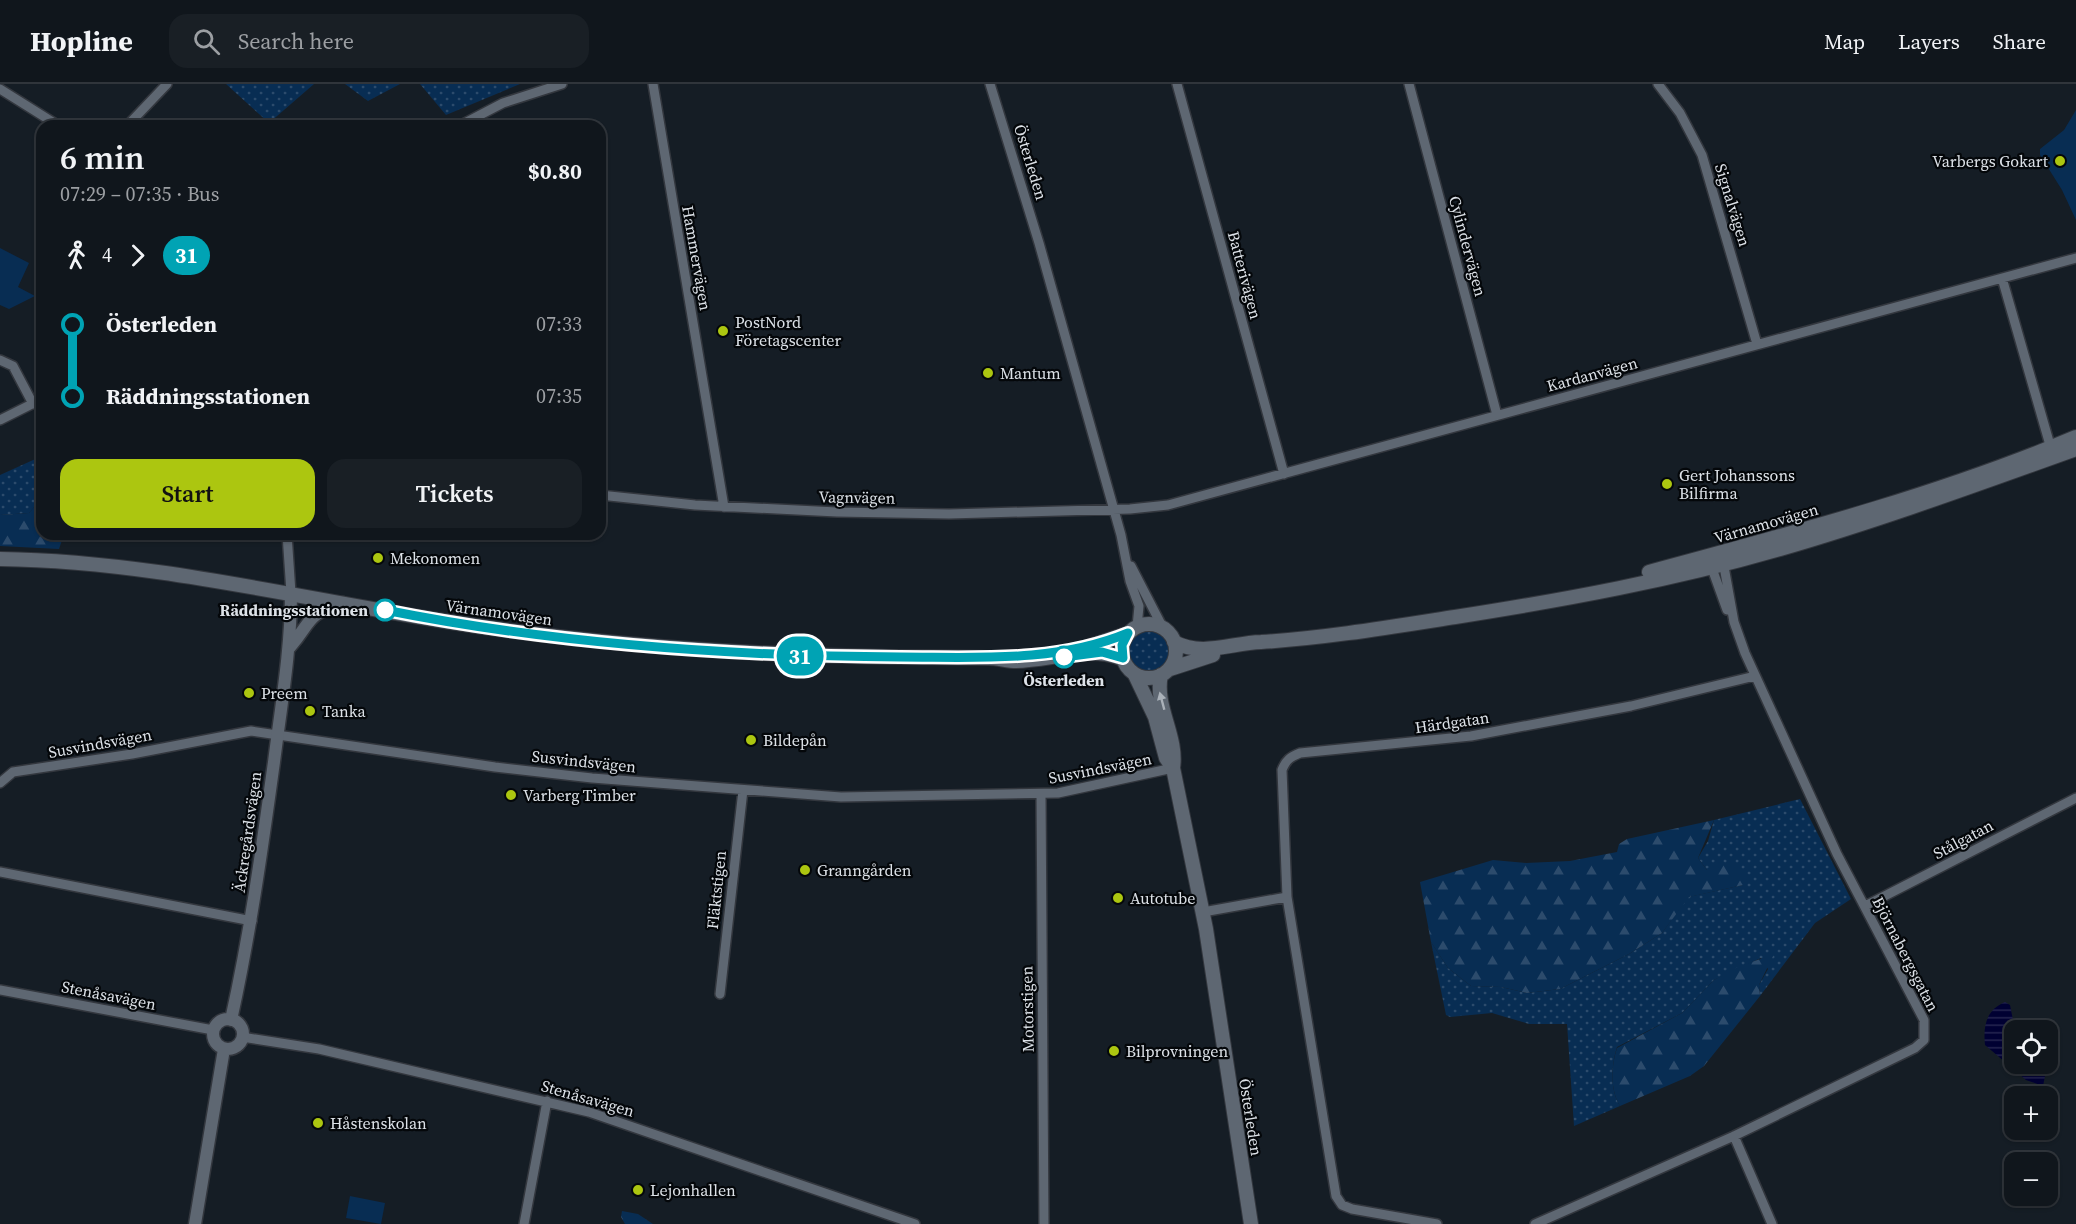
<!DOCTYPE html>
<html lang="en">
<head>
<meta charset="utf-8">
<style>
	body { margin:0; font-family:"Source Serif 4",serif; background:#191f25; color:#f1f3f6; height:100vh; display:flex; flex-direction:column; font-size:22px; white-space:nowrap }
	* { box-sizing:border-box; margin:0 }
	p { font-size:20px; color:#9c9fa3 }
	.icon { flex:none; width:33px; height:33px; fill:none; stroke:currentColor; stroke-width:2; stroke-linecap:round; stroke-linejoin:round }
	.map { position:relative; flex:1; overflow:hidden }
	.sheet { position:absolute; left:36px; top:36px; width:570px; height:420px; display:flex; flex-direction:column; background:#10161c; border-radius:18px; box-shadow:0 2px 4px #0004,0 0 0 2px #30353b }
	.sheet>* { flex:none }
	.badge { padding:0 12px; border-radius:20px; font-size:21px; line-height:39px }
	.fabs { position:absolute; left:2004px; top:936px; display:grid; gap:12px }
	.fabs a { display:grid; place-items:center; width:54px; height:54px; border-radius:12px; background:#10161c; box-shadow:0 2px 4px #0004,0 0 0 2px #30353b; font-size:30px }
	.map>.badge { position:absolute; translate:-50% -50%; box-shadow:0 0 0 3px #fff }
	.legs { display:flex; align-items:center; gap:9px; height:66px; padding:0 24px; font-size:20px }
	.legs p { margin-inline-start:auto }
	.headline { display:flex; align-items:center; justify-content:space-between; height:102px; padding:0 24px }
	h1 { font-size:33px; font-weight:600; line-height:45px }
	.button { display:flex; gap:12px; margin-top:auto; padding:12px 24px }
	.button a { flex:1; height:69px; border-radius:18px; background:#acc610; color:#111; font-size:24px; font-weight:600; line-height:69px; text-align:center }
	.button a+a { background:#191f25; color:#f1f3f6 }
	ul { padding:0 24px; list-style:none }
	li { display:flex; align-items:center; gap:21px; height:72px; font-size:22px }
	li i { display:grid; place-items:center; width:9px; height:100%; margin:0 8px; background:currentColor }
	li i::after { content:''; width:15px; height:15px; margin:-8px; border:4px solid; border-radius:50%; background:#10161c }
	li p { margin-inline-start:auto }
	li:first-child i { background:linear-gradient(#0000 50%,currentColor 0) }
	li:last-child i { background:linear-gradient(currentColor 50%,#0000 0) }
	header { display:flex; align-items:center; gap:36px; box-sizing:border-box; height:84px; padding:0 30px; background:#10161c; border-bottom:2px solid #30353b }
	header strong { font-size:28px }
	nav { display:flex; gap:33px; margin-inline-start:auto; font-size:21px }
	.search { width:420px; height:54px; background:#191f25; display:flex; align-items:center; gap:15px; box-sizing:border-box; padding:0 21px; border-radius:18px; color:#9c9fa3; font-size:22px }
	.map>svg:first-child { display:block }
	.grass { fill:url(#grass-dots) }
	.forest { fill:url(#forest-firs) }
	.park { fill:#082d53 }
	.water { fill:url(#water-rules) }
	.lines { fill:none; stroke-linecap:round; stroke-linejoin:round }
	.minor-casing { stroke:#33373e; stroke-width:12 }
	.tertiary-casing { stroke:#33373e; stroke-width:15 }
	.secondary-casing { stroke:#33373e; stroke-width:16 }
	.minor { stroke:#5e6772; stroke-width:9 }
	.tertiary { stroke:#5e6772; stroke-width:12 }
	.secondary { stroke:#5e6772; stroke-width:14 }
	.oneway { fill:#aab1b9 }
	.line-1-casing { stroke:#fff; stroke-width:14 }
	.line-1 { stroke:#00a3b4; stroke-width:9 }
	.poi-dot { fill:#acc610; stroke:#04070a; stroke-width:2 }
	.stop-1-dot { fill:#fff; stroke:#00a3b4; stroke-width:3 }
	.labels { text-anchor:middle; stroke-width:4.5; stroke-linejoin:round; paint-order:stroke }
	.poi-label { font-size:16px; fill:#dde2e8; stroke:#04070a; text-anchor:start }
	.street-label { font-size:16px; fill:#dde2e8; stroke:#04070a }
	.stop-label { font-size:16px; font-weight:bold; fill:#dde2e8; stroke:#04070a; text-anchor:end }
</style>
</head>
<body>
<header>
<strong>Hopline</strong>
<div class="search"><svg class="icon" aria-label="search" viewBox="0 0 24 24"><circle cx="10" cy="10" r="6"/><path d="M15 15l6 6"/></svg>Search here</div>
<nav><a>Map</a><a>Layers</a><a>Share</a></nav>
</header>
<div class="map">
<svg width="2076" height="1140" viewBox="0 0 2076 1140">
	<defs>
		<pattern id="grass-dots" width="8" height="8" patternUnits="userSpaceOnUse" patternTransform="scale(1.5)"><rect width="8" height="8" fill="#082d53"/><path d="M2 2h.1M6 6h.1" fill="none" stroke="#2c4b6c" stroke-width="1.8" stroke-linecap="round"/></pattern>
		<pattern id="forest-firs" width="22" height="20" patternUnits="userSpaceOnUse" patternTransform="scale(1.5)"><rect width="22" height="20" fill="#082d53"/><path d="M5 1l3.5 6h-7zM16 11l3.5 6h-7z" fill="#2c4b6c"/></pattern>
		<pattern id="water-rules" width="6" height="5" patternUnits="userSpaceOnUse" patternTransform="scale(1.5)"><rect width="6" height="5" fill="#000032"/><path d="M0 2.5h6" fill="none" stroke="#252550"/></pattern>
	</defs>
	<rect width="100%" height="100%" fill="#151d25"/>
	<path class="grass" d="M 226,0 L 314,0 L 269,39 Z
		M 345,0 L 400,0 L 368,17 Z
		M 420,0 L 520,0 L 446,31 Z
		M 42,372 L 42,414 L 29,429 L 0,431 L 0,391 Z
		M1127 568a22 22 0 1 1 44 0a22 22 0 1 1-44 0Z
		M 1800,715 L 1851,815 L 1815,839 L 1760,912 L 1759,901 L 1768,885 L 1761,874 L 1714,896 L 1682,929 L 1617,963 C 1611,982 1610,1006 1620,1022 L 1574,1042 L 1567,940 L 1529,940 L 1492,929 L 1450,933 L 1446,931 L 1431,858 L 1448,884 L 1471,902 L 1501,903 L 1527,909 L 1560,905 L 1629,870 L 1662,849 L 1688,813 L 1743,801 L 1707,786 L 1698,774 L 1708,757 L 1714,736 Z"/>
	<path class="forest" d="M 42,414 L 42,450 L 64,450 L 59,465 L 0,462 L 0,431 L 29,429 Z
		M 1714,736 L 1698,774 L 1707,786 L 1722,778 L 1737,782 L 1749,791 L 1743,801 L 1689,813 L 1662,849 L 1629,870 L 1560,905 L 1527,909 L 1501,903 L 1471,902 L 1448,884 L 1431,858 L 1420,798 L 1493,776 L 1526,779 L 1570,777 L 1617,768 L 1619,760 L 1627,755 Z
		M 1774,870 L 1759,901 L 1760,912 L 1704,982 L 1690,992 L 1620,1022 C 1610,1006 1611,982 1617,964 L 1682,929 L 1714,896 L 1738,883 Z
		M 622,1127 L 638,1130 L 653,1140 L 625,1140 L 621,1133 Z"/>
	<path class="park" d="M 2076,26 L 2076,136 L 2062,106 L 2040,71 L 2040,65 L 2064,46 Z
		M 0,164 L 29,179 L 18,203 L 35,212 L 9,225 L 0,221 Z
		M 350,1112 L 385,1119 L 381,1140 L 346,1134 Z"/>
	<path class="water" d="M 2005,918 L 2010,921 L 2015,946 L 2014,980 L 2039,980 L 2045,992 L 2043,1002 L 2026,996 L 1985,961 C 1983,942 1986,926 2005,918 Z"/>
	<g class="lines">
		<g class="minor-casing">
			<path id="minor" d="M 653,0 L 724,423
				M 990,0 L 1039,159 L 1121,451 L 1130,497 L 1139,522 L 1137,543
				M 1177,0 L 1284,390
				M 1409,0 L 1497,331
				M 1658,0 L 1680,29 L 1702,71 L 1757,260
				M 0,5 L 59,42
				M 127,42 L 167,0
				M 459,42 L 503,19 L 562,0
				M 2002,194 L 2052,368
				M 0,276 L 13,282 L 33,320
				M 0,336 L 42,315
				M 600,411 L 695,421 L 837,428 L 949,430 L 1130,425 L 1168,421 L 2076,174
				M 287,450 L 291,509
				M 1710,479 L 1727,526
				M 1131,482 L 1163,544
				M 0,699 L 13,688 L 132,670 L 251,647 L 495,683 L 592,694 L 841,713 L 1058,709 L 1173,684
				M 1041,710 L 1044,1140
				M 0,788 L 252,837
				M 1865,822 L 2076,714
				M 1203,828 L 1287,813
				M 0,906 L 213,946
				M 720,910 L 743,706
				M 242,953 L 319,965 L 589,1028 L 915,1140
				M 1734,1052 L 1772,1140
				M 524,1140 L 547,1017
				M 1437,1140 L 1352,1125 L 1342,1121 L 1336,1112 L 1287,813 L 1282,686 C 1286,676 1290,673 1300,669 L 1471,652 L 1631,622 L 1755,592
				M 1535,1140 L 1734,1052 L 1915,964 L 1924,956 L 1924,936 L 1837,770 L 1745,569 L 1734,538 L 1723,477"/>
		</g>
		<g class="tertiary-casing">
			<path id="tertiary" d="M 290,563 C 313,537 304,531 343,519
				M213 950a15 15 0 1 1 30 0a15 15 0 1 1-30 0Z
				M 231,936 C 250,850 262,765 274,678 C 281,622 291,566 291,509
				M 195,1140 L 224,965"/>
		</g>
		<g class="secondary-casing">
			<path id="secondary" d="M 0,475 C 151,477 296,514 444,537 C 592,561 742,571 891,573 C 924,573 956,573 988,574 C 998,574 1007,577 1016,577 C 1052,576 1089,561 1123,575
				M 1649,488 C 1793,449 1938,411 2076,353
				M1122 567a27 27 0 1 1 54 0a27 27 0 1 1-54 0Z
				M 1174,558 C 1202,573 1231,559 1261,558 C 1326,554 1391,543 1455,533 C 1564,516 1673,496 1780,465 C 1880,436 1978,400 2076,365
				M 1087,563 L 1129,549
				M 1170,585 L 1213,571
				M 1135,591 L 1155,633 L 1166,674 L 1173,684
				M 1161,591 C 1154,622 1178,652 1173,684 L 1206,845 L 1251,1140"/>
		</g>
		<use href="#minor" class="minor"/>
		<use href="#tertiary" class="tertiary"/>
		<use href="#secondary" class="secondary"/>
	</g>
	<defs><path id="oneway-solid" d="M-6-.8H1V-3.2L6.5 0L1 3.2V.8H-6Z" transform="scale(1.5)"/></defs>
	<use class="oneway" href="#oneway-solid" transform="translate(1162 617) rotate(-105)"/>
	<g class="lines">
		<g class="line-1-casing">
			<path id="line-1" d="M 385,526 C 554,560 727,572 900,573 C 976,573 1056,579 1128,549 L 1122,561 L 1123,574 L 1102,568 L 1064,573"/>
		</g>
		<use href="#line-1" class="line-1"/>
	</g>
	<g class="poi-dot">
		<circle cx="2060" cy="77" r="6"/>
		<circle cx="723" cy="247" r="6"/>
		<circle cx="988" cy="289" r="6"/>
		<circle cx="1667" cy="400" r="6"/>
		<circle cx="378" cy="474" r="6"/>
		<circle cx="249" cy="609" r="6"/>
		<circle cx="310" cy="627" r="6"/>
		<circle cx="751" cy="656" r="6"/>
		<circle cx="511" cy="711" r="6"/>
		<circle cx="805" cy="786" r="6"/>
		<circle cx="1118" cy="814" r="6"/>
		<circle cx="1114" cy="967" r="6"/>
		<circle cx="318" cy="1039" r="6"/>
		<circle cx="638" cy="1106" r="6"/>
	</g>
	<g class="stop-1-dot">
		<circle cx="385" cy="526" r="10"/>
		<circle cx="1064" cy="573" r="10"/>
	</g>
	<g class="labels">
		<g class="poi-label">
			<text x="2048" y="83" text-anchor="end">Varbergs Gokart</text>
			<text x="735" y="244">PostNord<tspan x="735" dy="18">Företagscenter</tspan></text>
			<text x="1000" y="295">Mantum</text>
			<text x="1679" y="397">Gert Johanssons<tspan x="1679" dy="18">Bilfirma</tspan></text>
			<text x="390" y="480">Mekonomen</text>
			<text x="261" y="615">Preem</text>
			<text x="322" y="633">Tanka</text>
			<text x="763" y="662">Bildepån</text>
			<text x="523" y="717">Varberg Timber</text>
			<text x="817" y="792">Granngården</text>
			<text x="1130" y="820">Autotube</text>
			<text x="1126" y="973">Bilprovningen</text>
			<text x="330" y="1045">Håstenskolan</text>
			<text x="650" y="1112">Lejonhallen</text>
		</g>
		<g class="street-label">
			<text transform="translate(1031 78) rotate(73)" y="6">Österleden</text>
			<text transform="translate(1733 121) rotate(73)" y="6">Signalvägen</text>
			<text transform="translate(1468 162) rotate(75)" y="6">Cylindervägen</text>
			<text transform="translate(697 174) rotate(80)" y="6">Hammervägen</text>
			<text transform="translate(1245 191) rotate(75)" y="6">Batterivägen</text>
			<text transform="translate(1592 290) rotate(-15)" y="6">Kardanvägen</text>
			<text transform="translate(857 413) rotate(1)" y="6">Vagnvägen</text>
			<text transform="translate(1766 439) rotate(-16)" y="6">Värnamovägen</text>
			<text transform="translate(499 528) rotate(8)" y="6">Värnamovägen</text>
			<text transform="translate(1452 638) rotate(-8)" y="6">Härdgatan</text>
			<text transform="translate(100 659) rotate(-10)" y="6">Susvindsvägen</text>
			<text transform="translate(584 677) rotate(6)" y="6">Susvindsvägen</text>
			<text transform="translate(1100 684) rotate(-11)" y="6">Susvindsvägen</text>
			<text transform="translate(247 748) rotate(-82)" y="6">Äckregårdsvägen</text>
			<text transform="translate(1963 755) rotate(-28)" y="6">Stålgatan</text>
			<text transform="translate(716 806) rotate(-84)" y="6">Fläktstigen</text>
			<text transform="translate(1906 870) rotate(63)" y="6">Björnabergsgatan</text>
			<text transform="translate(109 911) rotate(11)" y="6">Stenåsavägen</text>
			<text transform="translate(1027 925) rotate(-91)" y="6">Motorstigen</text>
			<text transform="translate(588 1014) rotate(16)" y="6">Stenåsavägen</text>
			<text transform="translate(1251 1033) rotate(81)" y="6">Österleden</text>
		</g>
		<g class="stop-label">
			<text x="368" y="532">Räddningsstationen</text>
			<text x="1064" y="602" text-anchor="middle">Österleden</text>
		</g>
	</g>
</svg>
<div class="fabs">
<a><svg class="icon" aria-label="locate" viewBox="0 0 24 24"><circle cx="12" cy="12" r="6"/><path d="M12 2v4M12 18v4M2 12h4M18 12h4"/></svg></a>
<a>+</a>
<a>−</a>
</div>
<b class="badge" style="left:800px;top:572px;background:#00a3b4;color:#fff">31</b>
<section class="sheet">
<div class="headline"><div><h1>6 min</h1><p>07:29 – 07:35 · Bus</p></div><b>$0.80</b></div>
<div class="legs"><svg class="icon" aria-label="walk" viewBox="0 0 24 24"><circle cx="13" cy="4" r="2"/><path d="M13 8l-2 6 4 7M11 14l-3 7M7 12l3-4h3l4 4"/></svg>4<svg class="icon" aria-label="forward" viewBox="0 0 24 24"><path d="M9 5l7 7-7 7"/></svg><b class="badge" style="background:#00a3b4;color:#fff">31</b></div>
<ul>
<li><i style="color:#00a3b4"></i><b>Österleden</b><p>07:33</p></li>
<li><i style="color:#00a3b4"></i><b>Räddningsstationen</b><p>07:35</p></li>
</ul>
<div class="button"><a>Start</a><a>Tickets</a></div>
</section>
</div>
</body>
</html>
